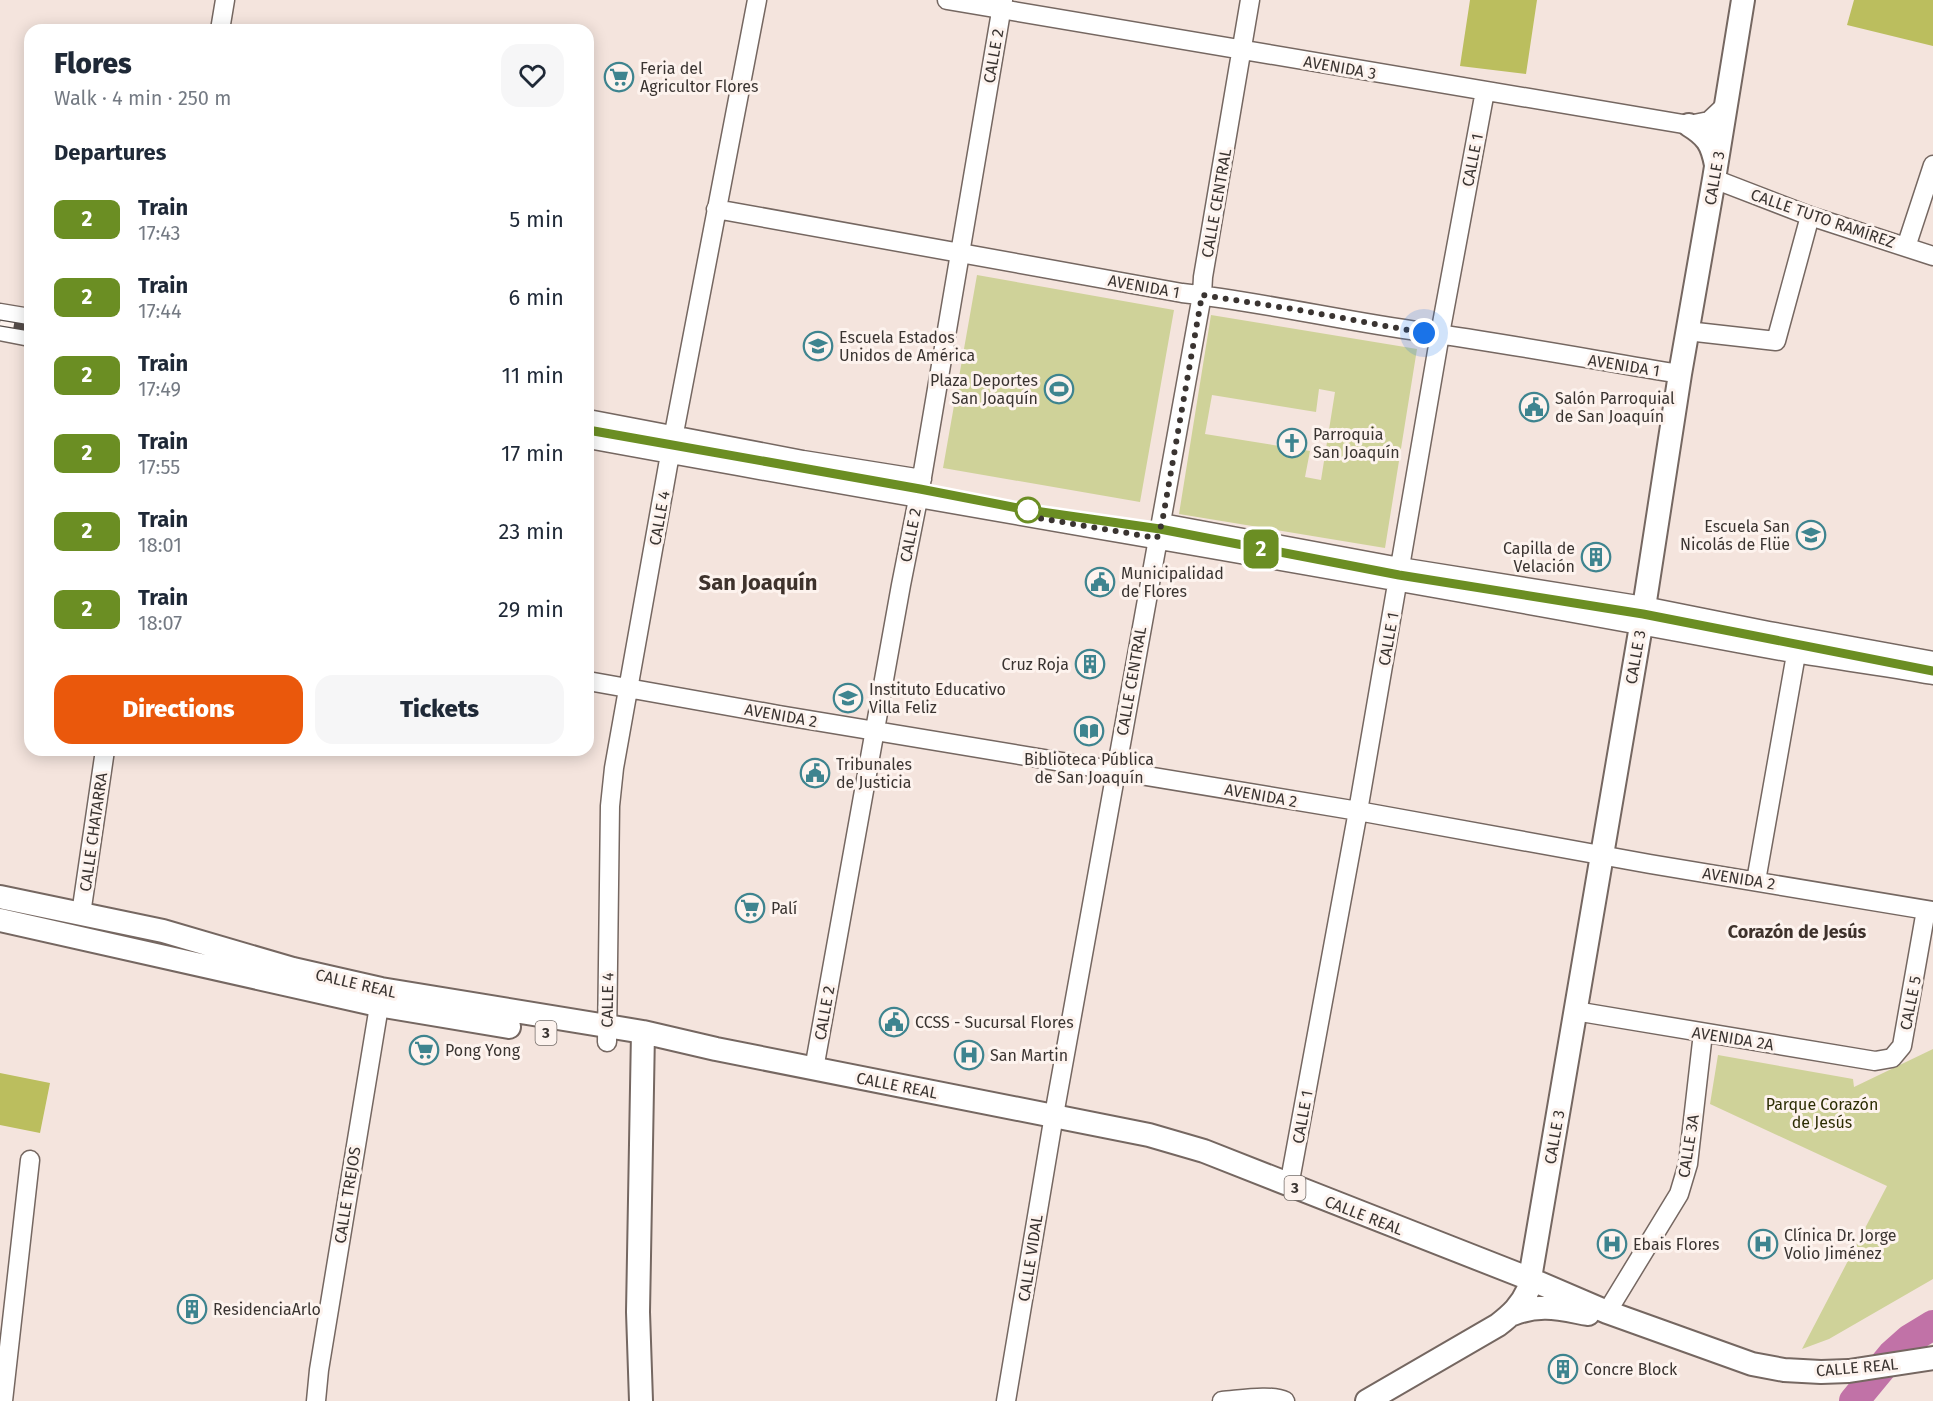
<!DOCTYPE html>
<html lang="en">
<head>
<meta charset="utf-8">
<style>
	body { margin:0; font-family:"Fira Sans",sans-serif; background:#f6f6f7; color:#1f2937; height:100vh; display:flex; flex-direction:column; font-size:22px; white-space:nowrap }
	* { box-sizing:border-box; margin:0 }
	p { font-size:20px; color:#747a83 }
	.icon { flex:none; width:33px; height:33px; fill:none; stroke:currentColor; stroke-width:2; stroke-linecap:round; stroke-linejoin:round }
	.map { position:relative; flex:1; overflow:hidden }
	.panel { position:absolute; left:24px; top:24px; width:570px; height:732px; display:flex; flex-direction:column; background:#fff; border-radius:18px; box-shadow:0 3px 15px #0003 }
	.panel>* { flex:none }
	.badge { padding:0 12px; border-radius:9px; font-size:21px; line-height:39px }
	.you { position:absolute; width:30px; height:30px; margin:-15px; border:4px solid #fff; border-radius:50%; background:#1a73e8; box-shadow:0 0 0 9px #1a73e833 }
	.map>.badge { position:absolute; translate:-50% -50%; box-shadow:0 0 0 3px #fff }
	h2 { padding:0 30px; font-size:22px; line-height:54px }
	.round { display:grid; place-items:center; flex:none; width:63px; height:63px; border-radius:18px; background:#f6f6f7 }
	.head { display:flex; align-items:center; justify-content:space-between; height:102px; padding:0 30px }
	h1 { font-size:28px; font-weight:800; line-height:45px }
	.button { display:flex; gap:12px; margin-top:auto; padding:12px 30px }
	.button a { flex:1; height:69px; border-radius:18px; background:#ea580c; color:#fff; font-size:24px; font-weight:800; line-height:69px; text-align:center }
	.button a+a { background:#f6f6f7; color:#1f2937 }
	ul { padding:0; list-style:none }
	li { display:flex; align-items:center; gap:18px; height:78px; padding:0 30px }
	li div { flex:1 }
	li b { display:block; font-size:22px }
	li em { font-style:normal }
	li .badge { min-width:66px; font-weight:700; text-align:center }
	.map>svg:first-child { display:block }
	.green { fill:#cfd299; fill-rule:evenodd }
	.forest { fill:#bbbe5e }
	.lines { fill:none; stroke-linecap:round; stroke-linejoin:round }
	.river { stroke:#c172a7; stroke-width:30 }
	.minor-casing { stroke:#756761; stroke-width:21 }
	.major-casing { stroke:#756761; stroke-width:26 }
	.minor { stroke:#fff; stroke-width:18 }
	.major { stroke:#fff; stroke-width:22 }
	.rail-casing { stroke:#544c49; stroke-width:7 }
	.rail { stroke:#fdf3ee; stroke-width:4.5; stroke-dasharray:14; stroke-linecap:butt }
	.line-casing { stroke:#fff; stroke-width:14 }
	.line { stroke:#6b8e23; stroke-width:9 }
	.walk { stroke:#3a3431; stroke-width:6; stroke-dasharray:0 10.8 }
	.stop-dot { fill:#fff; stroke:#6b8e23; stroke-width:3 }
	.labels { text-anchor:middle; stroke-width:6; stroke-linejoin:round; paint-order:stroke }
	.shield { fill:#fdf3ee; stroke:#746d6a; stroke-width:1.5 }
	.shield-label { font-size:15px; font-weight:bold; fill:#3a3431 }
	.street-label { font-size:16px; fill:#3a3431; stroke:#fdf3ee }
	.poi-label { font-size:16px; fill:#3a3431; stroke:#fdf3ee; text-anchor:start }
	.park-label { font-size:16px; fill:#2c2d03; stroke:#fdf3ee }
	.neighbourhood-label { font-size:18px; font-weight:bold; fill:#3e322c; stroke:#fdf3ee }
	.district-label { font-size:22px; font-weight:bold; fill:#3e322c; stroke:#fdf3ee }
</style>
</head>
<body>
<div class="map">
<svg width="1933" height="1401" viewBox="0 0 1933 1401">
	<rect width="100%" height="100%" fill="#f4e4dd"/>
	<path class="green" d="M 977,275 L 1174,310 L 1140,502 L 943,468 Z
		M 1211,315 L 1417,349 L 1385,548 L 1179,514 ZM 1319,389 L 1335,392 L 1321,480 L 1305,477 L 1310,451 L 1205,434 L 1212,395 L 1316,412 Z
		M 1933,1049 L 1933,1279 L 1829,1339 L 1802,1349 L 1887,1186 L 1710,1104 L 1718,1055 L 1853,1079 L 1854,1087 Z"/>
	<path class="forest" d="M 1470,0 L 1537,0 L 1526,74 L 1460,66 Z
		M 1854,0 L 1933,0 L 1933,46 L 1847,25 Z
		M 0,1073 L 50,1083 L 40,1133 L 0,1125 Z"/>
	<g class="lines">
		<path class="river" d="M 1854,1401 L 1892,1355 L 1910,1339 L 1933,1325"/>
		<g class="minor-casing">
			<path id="minor" d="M 947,0 L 1689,125 L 1709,121 L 1726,105
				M 220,30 L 225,0
				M 1714,179 L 1810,216 L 1933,256
				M 716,209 L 1182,293 C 1263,302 1343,321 1424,332 C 1509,344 1595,360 1680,374
				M 1906,247 L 1933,165
				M 0,313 L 30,318
				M 0,331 L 30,337
				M 1687,331 L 1776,341 L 1810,216
				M 588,419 L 803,460 L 922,479
				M 588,439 C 979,511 1372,574 1764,648 C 1820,658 1877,665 1933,675
				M 1162,523 L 1400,567 L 1644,606 L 1769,631 L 1933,661
				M 588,681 L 779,715 L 1358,811 L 1650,864 L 1933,911
				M 1756,881 L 1798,643
				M 81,914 L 105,750
				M 1575,1011 L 1875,1061 L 1892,1058 L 1902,1046 L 1926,910
				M 607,1042 L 610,806 L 614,768 L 670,454 L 757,0
				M 814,1069 L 901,585 L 920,489 L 1003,0
				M 1289,1186 L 1358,811 L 1440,334 L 1485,91
				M 1607,1312 L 1679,1194 L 1688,1164 L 1703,1033
				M 3,1401 L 30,1160
				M 316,1401 L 319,1370 L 381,994
				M 1006,1401 L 1054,1115 L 1202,295 L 1203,277 L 1250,0
				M 1222,1401 C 1238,1400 1272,1394 1285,1401"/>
		</g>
		<g class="major-casing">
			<path id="major" d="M 1689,125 C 1707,136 1712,144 1716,165
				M 0,897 L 163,931 L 293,969 L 381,989 L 643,1032 L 716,1049 L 1149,1135 L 1204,1151 L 1530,1279 L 1607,1312 L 1752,1364 L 1784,1370 L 1821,1372 L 1849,1371 L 1933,1358
				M 0,920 L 378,1005 L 509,1027
				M 1513,1314 C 1541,1303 1560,1309 1588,1314
				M 641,1401 L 638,1312 L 643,1032
				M 1367,1401 L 1498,1325 C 1511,1315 1521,1306 1528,1290 L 1643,614 L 1680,374 L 1714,179 L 1743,0"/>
		</g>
		<use href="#minor" class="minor"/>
		<use href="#major" class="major"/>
		<g class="rail-casing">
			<path id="rail" d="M 0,323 L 30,328
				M 588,430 L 920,489 L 1028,510 L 1160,529 L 1399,575 L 1643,614 L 1933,671"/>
		</g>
		<use href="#rail" class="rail"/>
	</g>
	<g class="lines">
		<g class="line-casing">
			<path id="line" d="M 588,430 L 920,489 L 1028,510 L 1160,529 L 1399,575 L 1643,614 L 1933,671"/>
		</g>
		<use href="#line" class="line"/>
		<path class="walk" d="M 1028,510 L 1026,516 L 1157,538 L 1162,523 L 1202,295 L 1299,310 L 1424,333"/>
	</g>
	<defs>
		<g id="supermarket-ring" transform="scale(1.5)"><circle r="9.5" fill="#fdf3ee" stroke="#3e848f" stroke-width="1.5"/><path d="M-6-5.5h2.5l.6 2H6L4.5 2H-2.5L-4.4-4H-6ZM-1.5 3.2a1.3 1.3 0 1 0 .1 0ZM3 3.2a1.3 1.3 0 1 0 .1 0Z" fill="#3e848f"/></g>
		<g id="school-ring" transform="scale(1.5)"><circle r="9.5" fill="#fdf3ee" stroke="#3e848f" stroke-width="1.5"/><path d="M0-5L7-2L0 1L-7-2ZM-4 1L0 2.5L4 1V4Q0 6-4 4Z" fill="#3e848f"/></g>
		<g id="stadium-ring" transform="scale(1.5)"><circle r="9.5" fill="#fdf3ee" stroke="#3e848f" stroke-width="1.5"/><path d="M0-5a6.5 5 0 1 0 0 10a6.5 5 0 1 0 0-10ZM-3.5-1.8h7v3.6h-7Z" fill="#3e848f"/></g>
		<g id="civic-ring" transform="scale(1.5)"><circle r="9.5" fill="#fdf3ee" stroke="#3e848f" stroke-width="1.5"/><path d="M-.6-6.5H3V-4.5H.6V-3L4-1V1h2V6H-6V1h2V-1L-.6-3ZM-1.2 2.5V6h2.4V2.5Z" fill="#3e848f"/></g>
		<g id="church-ring" transform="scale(1.5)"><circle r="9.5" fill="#fdf3ee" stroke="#3e848f" stroke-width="1.5"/><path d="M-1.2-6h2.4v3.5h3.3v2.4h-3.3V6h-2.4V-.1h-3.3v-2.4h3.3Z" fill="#3e848f"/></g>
		<g id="building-ring" transform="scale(1.5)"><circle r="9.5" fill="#fdf3ee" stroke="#3e848f" stroke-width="1.5"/><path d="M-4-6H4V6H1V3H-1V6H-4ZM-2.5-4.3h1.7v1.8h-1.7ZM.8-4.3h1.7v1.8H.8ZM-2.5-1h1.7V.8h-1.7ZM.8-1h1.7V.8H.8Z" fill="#3e848f"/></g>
		<g id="university-ring" transform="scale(1.5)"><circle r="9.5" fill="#fdf3ee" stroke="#3e848f" stroke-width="1.5"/><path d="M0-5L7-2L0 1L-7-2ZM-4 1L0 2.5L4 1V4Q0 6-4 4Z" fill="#3e848f"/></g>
		<g id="library-ring" transform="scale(1.5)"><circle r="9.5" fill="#fdf3ee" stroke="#3e848f" stroke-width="1.5"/><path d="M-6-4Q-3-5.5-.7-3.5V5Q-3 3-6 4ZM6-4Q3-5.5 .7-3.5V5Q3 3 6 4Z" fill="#3e848f"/></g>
		<g id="hospital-ring" transform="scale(1.5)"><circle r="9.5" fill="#fdf3ee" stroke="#3e848f" stroke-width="1.5"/><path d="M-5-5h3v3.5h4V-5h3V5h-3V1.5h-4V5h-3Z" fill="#3e848f"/></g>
	</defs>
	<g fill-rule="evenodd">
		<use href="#supermarket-ring" x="619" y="77"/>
		<use href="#school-ring" x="818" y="346"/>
		<use href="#stadium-ring" x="1059" y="389"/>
		<use href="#civic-ring" x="1534" y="407"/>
		<use href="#church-ring" x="1292" y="443"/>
		<use href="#school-ring" x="1811" y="535"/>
		<use href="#building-ring" x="1596" y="557"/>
		<use href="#civic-ring" x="1100" y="582"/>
		<use href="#building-ring" x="1090" y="664"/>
		<use href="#university-ring" x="848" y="698"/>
		<use href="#library-ring" x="1089" y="731"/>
		<use href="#civic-ring" x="815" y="773"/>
		<use href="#supermarket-ring" x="750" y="908"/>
		<use href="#civic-ring" x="894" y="1022"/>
		<use href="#supermarket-ring" x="424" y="1050"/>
		<use href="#hospital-ring" x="969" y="1055"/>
		<use href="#hospital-ring" x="1612" y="1244"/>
		<use href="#hospital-ring" x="1763" y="1244"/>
		<use href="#building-ring" x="192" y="1309"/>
		<use href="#building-ring" x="1563" y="1369"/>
	</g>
	<circle class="stop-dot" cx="1028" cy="510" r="12"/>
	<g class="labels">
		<g class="shield">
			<rect x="535.5" y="1021" width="21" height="24" rx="4.5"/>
			<rect x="1284.5" y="1176" width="21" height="24" rx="4.5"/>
		</g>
		<g class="shield-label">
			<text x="546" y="1038">3</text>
			<text x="1295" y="1193">3</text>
		</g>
		<g class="street-label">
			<text transform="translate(993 56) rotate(-80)" y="6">CALLE 2</text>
			<text transform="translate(1340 67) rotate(10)" y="6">AVENIDA 3</text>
			<text transform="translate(1472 160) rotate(-79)" y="6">CALLE 1</text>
			<text transform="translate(1714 178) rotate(-80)" y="6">CALLE 3</text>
			<text transform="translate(1216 203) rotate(-80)" y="6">CALLE CENTRAL</text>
			<text transform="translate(1823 218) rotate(19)" y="6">CALLE TUTO RAMÍREZ</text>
			<text transform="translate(1144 286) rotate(10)" y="6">AVENIDA 1</text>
			<text transform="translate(1624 365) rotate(9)" y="6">AVENIDA 1</text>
			<text transform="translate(659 518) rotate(-80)" y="6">CALLE 4</text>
			<text transform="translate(910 535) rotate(-79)" y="6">CALLE 2</text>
			<text transform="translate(1388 639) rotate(-80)" y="6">CALLE 1</text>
			<text transform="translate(1635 657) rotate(-80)" y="6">CALLE 3</text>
			<text transform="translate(1131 681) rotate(-80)" y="6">CALLE CENTRAL</text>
			<text transform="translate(781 715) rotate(10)" y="6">AVENIDA 2</text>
			<text transform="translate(1261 795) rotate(10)" y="6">AVENIDA 2</text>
			<text transform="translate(93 832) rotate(-82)" y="6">CALLE CHATARRA</text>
			<text transform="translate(1739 878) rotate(9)" y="6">AVENIDA 2</text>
			<text transform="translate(356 983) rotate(13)" y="6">CALLE REAL</text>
			<text transform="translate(607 1000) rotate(-89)" y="6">CALLE 4</text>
			<text transform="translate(1910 1003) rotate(-79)" y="6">CALLE 5</text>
			<text transform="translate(824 1013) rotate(-80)" y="6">CALLE 2</text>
			<text transform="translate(1733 1038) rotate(9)" y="6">AVENIDA 2A</text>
			<text transform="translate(897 1085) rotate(11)" y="6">CALLE REAL</text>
			<text transform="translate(1302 1117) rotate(-80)" y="6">CALLE 1</text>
			<text transform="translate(1554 1137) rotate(-80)" y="6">CALLE 3</text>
			<text transform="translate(1688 1146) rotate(-81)" y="6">CALLE 3A</text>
			<text transform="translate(347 1195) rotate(-81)" y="6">CALLE TREJOS</text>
			<text transform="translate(1364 1215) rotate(21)" y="6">CALLE REAL</text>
			<text transform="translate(1030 1258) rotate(-81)" y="6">CALLE VIDAL</text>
			<text transform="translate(1857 1367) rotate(-5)" y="6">CALLE REAL</text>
		</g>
		<g class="poi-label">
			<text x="640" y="74">Feria del<tspan x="640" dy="18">Agricultor Flores</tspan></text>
			<text x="839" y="343">Escuela Estados<tspan x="839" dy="18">Unidos de América</tspan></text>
			<text x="1038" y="386" text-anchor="end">Plaza Deportes<tspan x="1038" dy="18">San Joaquín</tspan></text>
			<text x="1555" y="404">Salón Parroquial<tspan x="1555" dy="18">de San Joaquín</tspan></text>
			<text x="1313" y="440">Parroquia<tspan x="1313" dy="18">San Joaquín</tspan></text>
			<text x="1790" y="532" text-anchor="end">Escuela San<tspan x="1790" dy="18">Nicolás de Flüe</tspan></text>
			<text x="1575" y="554" text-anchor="end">Capilla de<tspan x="1575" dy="18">Velación</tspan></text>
			<text x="1121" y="579">Municipalidad<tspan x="1121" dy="18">de Flores</tspan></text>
			<text x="1069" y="670" text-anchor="end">Cruz Roja</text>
			<text x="869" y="695">Instituto Educativo<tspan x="869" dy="18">Villa Feliz</tspan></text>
			<text x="1089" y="765" text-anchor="middle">Biblioteca Pública<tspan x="1089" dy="18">de San Joaquín</tspan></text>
			<text x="836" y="770">Tribunales<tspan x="836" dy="18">de Justicia</tspan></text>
			<text x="771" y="914">Palí</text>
			<text x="915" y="1028">CCSS - Sucursal Flores</text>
			<text x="445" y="1056">Pong Yong</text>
			<text x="990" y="1061">San Martin</text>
			<text x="1784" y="1241">Clínica Dr. Jorge<tspan x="1784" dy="18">Volio Jiménez</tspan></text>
			<text x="1633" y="1250">Ebais Flores</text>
			<text x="213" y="1315">ResidenciaArlo</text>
			<text x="1584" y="1375">Concre Block</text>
		</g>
		<g class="park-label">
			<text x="1822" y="1110">Parque Corazón<tspan x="1822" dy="18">de Jesús</tspan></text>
		</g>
		<g class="neighbourhood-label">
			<text x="1797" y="938">Corazón de Jesús</text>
		</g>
		<g class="district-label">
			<text x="758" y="590">San Joaquín</text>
		</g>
	</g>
</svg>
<div class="you" style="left:1424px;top:333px"></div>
<b class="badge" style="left:1261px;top:549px;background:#6b8e23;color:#fff">2</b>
<section class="panel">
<div class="head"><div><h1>Flores</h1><p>Walk · 4 min · 250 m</p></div><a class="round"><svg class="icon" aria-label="heart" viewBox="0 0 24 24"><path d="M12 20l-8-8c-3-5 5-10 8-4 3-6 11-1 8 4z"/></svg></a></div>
<h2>Departures</h2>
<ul>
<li><span class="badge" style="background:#6b8e23;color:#fff">2</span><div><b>Train</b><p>17:43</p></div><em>5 min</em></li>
<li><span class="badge" style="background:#6b8e23;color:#fff">2</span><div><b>Train</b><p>17:44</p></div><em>6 min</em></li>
<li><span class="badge" style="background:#6b8e23;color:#fff">2</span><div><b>Train</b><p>17:49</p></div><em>11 min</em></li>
<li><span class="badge" style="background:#6b8e23;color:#fff">2</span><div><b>Train</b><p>17:55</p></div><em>17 min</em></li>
<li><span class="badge" style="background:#6b8e23;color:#fff">2</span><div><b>Train</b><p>18:01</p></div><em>23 min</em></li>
<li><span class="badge" style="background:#6b8e23;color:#fff">2</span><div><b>Train</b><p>18:07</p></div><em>29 min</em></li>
</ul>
<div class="button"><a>Directions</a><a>Tickets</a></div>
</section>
</div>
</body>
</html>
